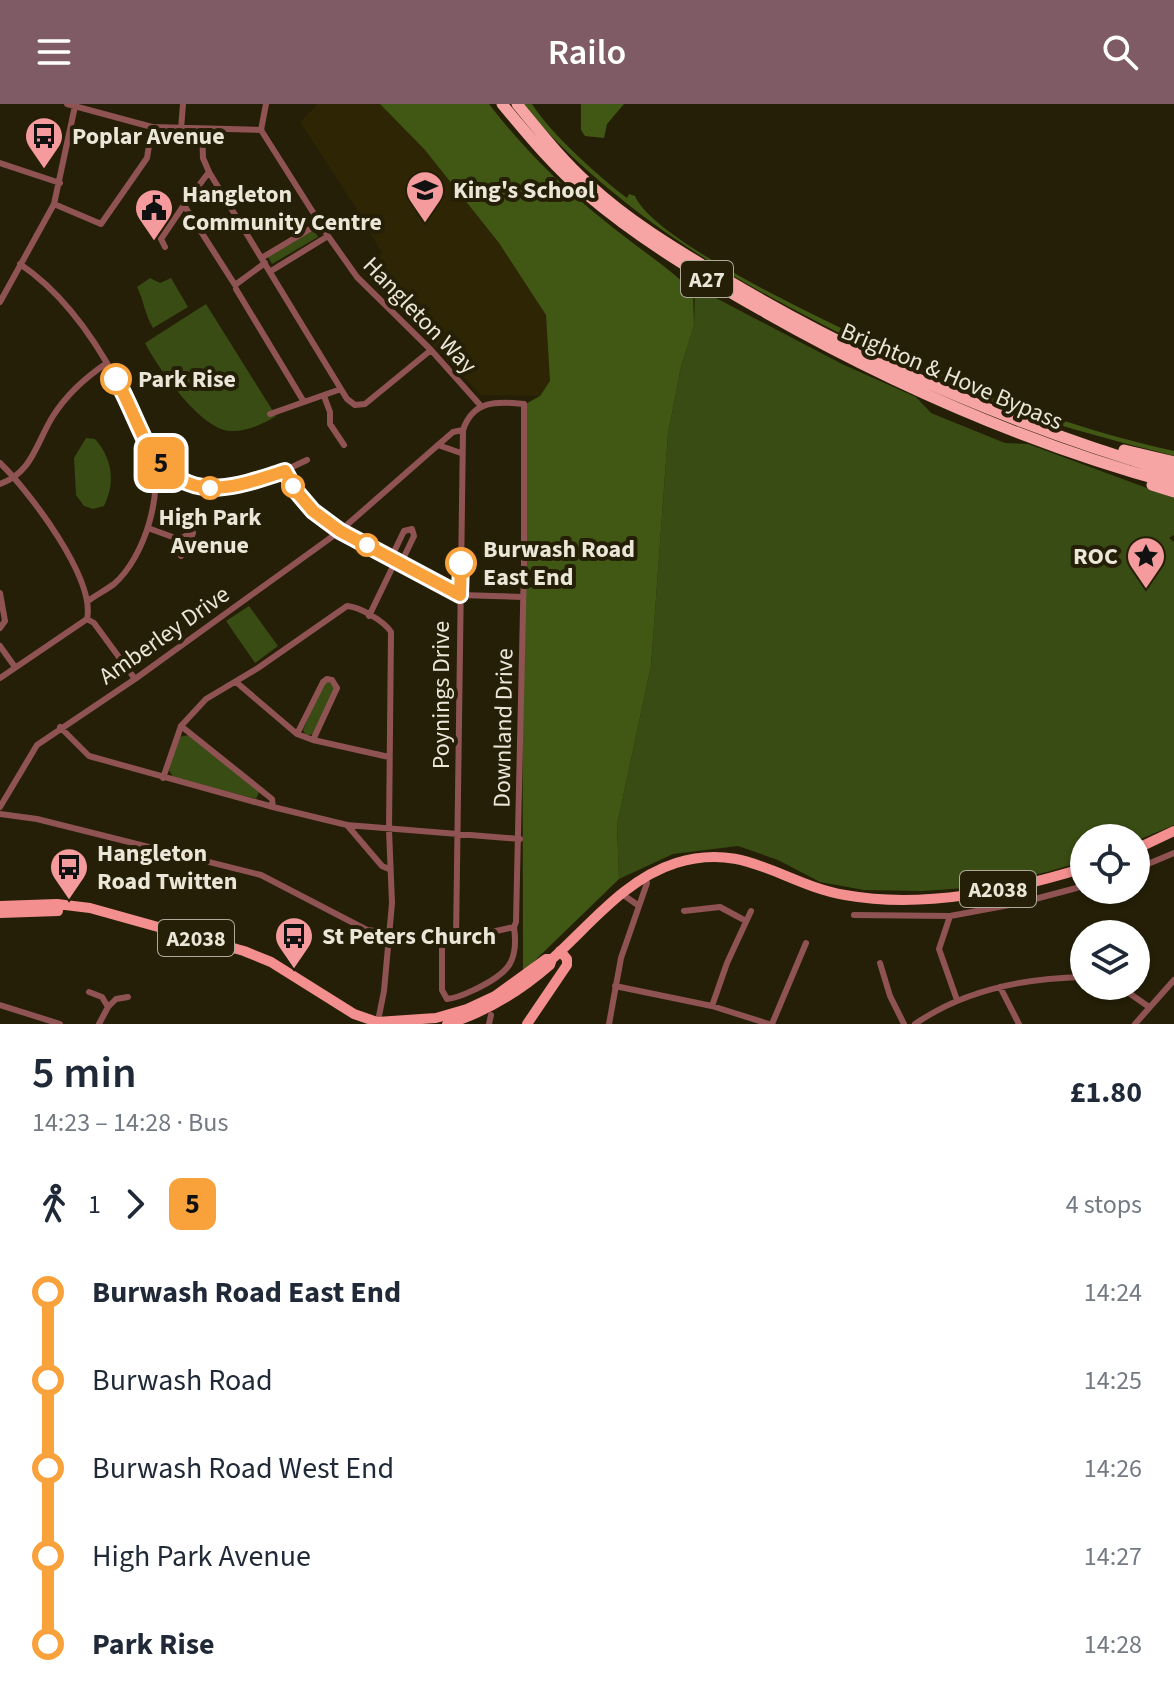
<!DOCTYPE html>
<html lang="en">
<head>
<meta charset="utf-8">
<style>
	body { margin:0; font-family:"Source Sans 3",sans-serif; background:#f6f6f7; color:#1f2937; height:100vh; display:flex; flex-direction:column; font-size:30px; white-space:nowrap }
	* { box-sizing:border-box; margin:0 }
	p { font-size:26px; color:#747a83 }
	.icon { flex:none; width:44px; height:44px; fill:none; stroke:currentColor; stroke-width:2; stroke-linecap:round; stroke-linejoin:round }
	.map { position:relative; height:920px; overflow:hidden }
	.details { display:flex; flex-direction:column; background:#fff; flex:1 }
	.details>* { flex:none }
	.badge { padding:0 16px; border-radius:12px; font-size:28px; line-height:52px }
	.tools { position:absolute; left:1070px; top:720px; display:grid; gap:16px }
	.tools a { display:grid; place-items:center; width:80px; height:80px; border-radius:50%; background:#fff; box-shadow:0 2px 6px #0004; font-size:40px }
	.map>.badge { position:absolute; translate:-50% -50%; box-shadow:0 0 0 4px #fff }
	.legs { display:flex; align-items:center; gap:12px; height:88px; padding:0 32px; font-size:26px }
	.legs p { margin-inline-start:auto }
	.overview { display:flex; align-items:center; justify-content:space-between; height:136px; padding:0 32px }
	h1 { font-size:44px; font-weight:600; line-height:60px }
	ul { padding:0 32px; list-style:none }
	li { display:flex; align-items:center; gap:28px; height:88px; font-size:30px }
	li i { display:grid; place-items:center; width:12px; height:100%; margin:0 10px; background:currentColor }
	li i::after { content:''; width:20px; height:20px; margin:-10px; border:6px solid; border-radius:50%; background:#fff }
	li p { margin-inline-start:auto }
	li:first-child i { background:linear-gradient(#0000 50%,currentColor 0) }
	li:last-child i { background:linear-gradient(currentColor 50%,#0000 0) }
	header { display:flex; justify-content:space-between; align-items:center; height:104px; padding:0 32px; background:#7f5c65; color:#fff; font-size:36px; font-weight:600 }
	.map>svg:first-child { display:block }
	.built { fill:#2e2505 }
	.green { fill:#384c13 }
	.forest { fill:#415815 }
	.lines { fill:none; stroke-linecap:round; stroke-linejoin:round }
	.minor { stroke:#905353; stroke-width:6 }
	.primary { stroke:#f48f8f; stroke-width:10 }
	.trunk { stroke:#f6a5a4; stroke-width:11 }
	.line-1-casing { stroke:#fff; stroke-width:18 }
	.line-1 { stroke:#f9a23c; stroke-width:12 }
	.stop-1-dot { fill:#fff; stroke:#f9a23c; stroke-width:4 }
	.labels { text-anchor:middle; stroke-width:8; stroke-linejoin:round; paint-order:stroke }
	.shield { fill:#251f07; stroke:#afaa99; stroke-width:2 }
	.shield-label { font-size:22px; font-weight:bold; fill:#eae6d8 }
	.poi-label { font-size:24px; font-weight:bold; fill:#eae6d8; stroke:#251f07; text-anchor:start }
	.street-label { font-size:24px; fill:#eae6d8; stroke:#251f07 }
	.stop-label { font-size:24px; font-weight:bold; fill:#eae6d8; stroke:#251f07; text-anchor:start }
</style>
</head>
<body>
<header><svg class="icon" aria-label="menu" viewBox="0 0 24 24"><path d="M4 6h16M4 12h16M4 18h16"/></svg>Railo<svg class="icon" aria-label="search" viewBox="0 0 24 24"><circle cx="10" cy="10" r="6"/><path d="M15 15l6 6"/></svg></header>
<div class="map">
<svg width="1174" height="920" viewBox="0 0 1174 920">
	<rect width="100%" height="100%" fill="#251f07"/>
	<path class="built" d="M 318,0 L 380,0 L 425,46 L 499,139 L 546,211 L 550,277 L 540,292 L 481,291 L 361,168 L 382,149 L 354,101 L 300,18 Z"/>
	<path class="green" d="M 314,126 L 318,133 L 272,160 L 268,153 Z
		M 150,174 L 160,179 L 171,174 L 188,203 L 153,224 C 145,211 144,197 137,183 Z
		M 695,183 L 842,260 L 916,293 L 931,309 L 1005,339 L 1028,340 L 1174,394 L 1174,431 L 1169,434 L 1174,438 L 1174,721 L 1136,737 L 1136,734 L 1084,734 L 1084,757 L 1047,768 L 979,783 L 923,787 L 864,786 L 820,778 L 778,756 L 738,742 L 673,750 L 619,775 L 617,721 L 651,562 L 668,330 L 681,263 L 694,222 Z
		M 206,200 L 276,312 C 264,320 245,328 230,327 C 200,325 158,264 145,239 Z
		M 86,334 L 95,335 C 112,354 116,378 104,402 L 93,405 L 84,402 L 76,391 L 74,354 Z
		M 249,502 L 278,542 L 255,559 L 226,517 Z
		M 328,577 L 334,580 L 334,585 L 313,630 L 306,632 L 303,626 L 324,579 Z
		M 189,631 L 259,688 L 256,695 L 173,673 L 169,666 L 179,633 Z"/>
	<path class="forest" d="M 380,0 L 489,0 C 522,43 559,80 601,114 C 631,139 664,160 693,187 L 694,222 L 681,263 L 668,330 L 651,562 L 617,721 L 619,775 L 523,868 L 522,302 L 540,292 L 550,277 L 546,211 L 499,139 L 425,46 Z
		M 522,0 L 532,0 C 551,30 598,72 627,94 L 629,90 L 635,92 C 659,150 942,272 1010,298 C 1063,318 1120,335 1174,347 L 1174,352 C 1108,335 1040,318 977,292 C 921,270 866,243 812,215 C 704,160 602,93 522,0 Z
		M 581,0 L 624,0 L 607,20 L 604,34 L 585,32 L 581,26 Z"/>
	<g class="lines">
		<path class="minor" d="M 67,0 L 152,23 L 261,26 L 328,132 L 357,173 L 431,246 L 481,302
			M 181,25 L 183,0
			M 202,26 L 203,54 L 209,68 L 347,295 L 355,301 L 365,300 L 431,246
			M 261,26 L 266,0
			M 0,59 L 60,79
			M 209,68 L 184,101 L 235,181 L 265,159
			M 54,100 L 101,120 L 147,54 L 152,23
			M 165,143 L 161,135 L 184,101
			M 263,153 L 320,119
			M 20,160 C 63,189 93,232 117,277 C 130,299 144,324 152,349 C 164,388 145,453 114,480 C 106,486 96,491 88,497
			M 271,167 L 328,132
			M 236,185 L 304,298 L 341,285
			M 0,198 L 54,100 L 75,2
			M 324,292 L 330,308 L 330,320 L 344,341
			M 270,310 L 304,298
			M 438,341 L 461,349
			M 152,350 C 161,359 170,369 181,376 C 218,398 272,373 307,356
			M 0,359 C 29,387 96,475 87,515
			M 285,367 L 296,387 L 313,407 L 340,427 L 460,491 L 523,493
			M 0,380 C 33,368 36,339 53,312 C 67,290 86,273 107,259
			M 148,424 L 178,435 L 193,429 L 191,422
			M 181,452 L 186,447 L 193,429
			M 391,454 L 404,427 L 412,425 L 414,432 L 401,459
			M 0,489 L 5,517 L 0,524
			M 369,512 L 396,456
			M 87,515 L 94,519 L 135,575
			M 0,542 L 15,563
			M 0,574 L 87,515
			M 236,578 L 297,630 L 313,636 L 389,653
			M 181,622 L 272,695 L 273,703
			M 60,623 L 89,652 L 273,703 L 347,721 L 520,735
			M 297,630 L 323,578 L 327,575 L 332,576 L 337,584 L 313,636
			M 163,674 L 181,622 L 206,595 L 258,564 L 347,502 C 360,503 384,517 391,528 L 389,726 L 392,799 L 384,887 L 378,917
			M 0,703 L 37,641 L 135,575 L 340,427 L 438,341 L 453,328 L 463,326
			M 0,710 L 37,715 L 261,771 L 367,826 L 456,836 L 514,823 L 516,818 L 524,461 L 524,300 C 497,297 473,296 463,326 L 456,836
			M 347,721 L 382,762 L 389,765
			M 1136,765 L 1174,749
			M 639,802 L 647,779 L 645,772
			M 684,807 L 720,803 L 746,817
			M 854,811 L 950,812
			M 442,835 L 442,886 L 447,895 C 459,894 467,889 478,884 C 508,869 519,858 514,823
			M 880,859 L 890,892 L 904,920
			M 615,882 L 712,902 L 769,920
			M 1119,882 L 1149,903
			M 1000,883 L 1019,920
			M 89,888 L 102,893 L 108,903 L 116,895 L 128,893
			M 957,896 L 939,845 L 950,812 L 1020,799 L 1084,782
			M 0,901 L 60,920
			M 712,902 L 727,859 L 751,807
			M 99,920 L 108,903
			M 489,920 L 491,911
			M 609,920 L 621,854 L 639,802 L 622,790
			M 772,920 L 806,839
			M 915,920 C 964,886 1025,874 1084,873
			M 1135,920 L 1174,876"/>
		<path class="primary" d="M 1136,745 L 1174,727
			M 0,802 L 57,800 L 90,804 L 244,847 L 271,858 L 354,910 L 377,918 L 436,914 L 467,905 L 495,892 L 546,855 L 552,855 C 590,821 625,775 676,759 C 745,737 782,780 845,791 C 923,805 1009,787 1084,764
			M 0,809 L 58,807
			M 447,920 C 487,908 519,888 550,861 L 552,855
			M 527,920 L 567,861 L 567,855 L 560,847"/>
		<path class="trunk" d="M 502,0 C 528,31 554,63 585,89 C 639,135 699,171 761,206 C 891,280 1030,341 1174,380
			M 517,0 C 540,28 563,57 590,81 C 630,118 678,146 724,174 C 865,258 1017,323 1174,369
			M 1124,346 L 1174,358
			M 1152,381 L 1174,388"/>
	</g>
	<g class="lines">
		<g class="line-1-casing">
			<path id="line-1" d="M 116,275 C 129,298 138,324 151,348 C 155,354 162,360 168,366 C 201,398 247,379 285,367 L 296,387 L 313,407 L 340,427 L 460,491 L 461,459"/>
		</g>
		<use href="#line-1" class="line-1"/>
	</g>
	<defs>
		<g id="bus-pin" transform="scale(2)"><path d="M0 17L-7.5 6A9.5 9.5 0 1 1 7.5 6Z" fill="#f59b9d" stroke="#251f07"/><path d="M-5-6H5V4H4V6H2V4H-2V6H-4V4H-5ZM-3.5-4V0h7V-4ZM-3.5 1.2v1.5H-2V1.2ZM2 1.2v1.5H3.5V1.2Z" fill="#111"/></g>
		<g id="school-pin" transform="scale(2)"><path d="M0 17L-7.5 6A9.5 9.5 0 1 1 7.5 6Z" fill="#f59b9d" stroke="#251f07"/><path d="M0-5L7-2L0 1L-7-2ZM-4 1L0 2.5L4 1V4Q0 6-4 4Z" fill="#111"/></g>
		<g id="civic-pin" transform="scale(2)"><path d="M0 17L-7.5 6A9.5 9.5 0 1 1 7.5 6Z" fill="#f59b9d" stroke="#251f07"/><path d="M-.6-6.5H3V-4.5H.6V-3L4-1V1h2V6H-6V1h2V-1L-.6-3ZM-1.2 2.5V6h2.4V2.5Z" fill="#111"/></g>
		<g id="sight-pin" transform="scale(2)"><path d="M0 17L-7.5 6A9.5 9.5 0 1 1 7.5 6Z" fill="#f59b9d" stroke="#251f07"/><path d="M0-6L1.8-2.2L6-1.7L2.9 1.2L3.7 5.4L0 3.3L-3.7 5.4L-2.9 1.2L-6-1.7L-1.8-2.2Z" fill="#111"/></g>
	</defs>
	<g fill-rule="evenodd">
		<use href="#bus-pin" x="44" y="32"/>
		<use href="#school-pin" x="425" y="86"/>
		<use href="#civic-pin" x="154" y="104"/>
		<use href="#sight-pin" x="1146" y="452"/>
		<use href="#bus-pin" x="69" y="763"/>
		<use href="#bus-pin" x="294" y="832"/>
	</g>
	<g class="stop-1-dot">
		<circle cx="116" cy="275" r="14"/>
		<circle cx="293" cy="382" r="10"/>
		<circle cx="210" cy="384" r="10"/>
		<circle cx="367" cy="441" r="10"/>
		<circle cx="461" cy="459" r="14"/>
	</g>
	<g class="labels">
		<g class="shield">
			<rect x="681" y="157" width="52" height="36" rx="6"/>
			<rect x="960" y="767" width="76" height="36" rx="6"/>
			<rect x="158" y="816" width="76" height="36" rx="6"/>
		</g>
		<g class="shield-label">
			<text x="707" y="183">A27</text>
			<text x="998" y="793">A2038</text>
			<text x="196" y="842">A2038</text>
		</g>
		<g class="poi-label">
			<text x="72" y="40">Poplar Avenue</text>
			<text x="453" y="94">King's School</text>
			<text x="182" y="98">Hangleton<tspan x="182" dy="28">Community Centre</tspan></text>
			<text x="1118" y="460" text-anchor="end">ROC</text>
			<text x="97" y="757">Hangleton<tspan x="97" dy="28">Road Twitten</tspan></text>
			<text x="322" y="840">St Peters Church</text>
		</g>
		<g class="street-label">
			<text transform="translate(420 211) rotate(46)" y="8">Hangleton Way</text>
			<text transform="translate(952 272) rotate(23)" y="8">Brighton &amp; Hove Bypass</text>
			<text transform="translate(164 531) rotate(-35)" y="8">Amberley Drive</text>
			<text transform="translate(441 591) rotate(-90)" y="8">Poynings Drive</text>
			<text transform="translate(503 624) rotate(-89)" y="8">Downland Drive</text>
		</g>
		<g class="stop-label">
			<text x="138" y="283">Park Rise</text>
			<text x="210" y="421" text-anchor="middle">High Park<tspan x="210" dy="28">Avenue</tspan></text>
			<text x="483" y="453">Burwash Road<tspan x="483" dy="28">East End</tspan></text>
		</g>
	</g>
</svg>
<div class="tools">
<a><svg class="icon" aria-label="locate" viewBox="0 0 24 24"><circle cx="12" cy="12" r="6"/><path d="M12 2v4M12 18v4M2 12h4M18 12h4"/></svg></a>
<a><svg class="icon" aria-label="layers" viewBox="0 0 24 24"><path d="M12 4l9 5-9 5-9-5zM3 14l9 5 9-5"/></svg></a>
</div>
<b class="badge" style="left:161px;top:359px;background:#f9a23c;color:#111">5</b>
</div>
<section class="details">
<div class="overview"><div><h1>5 min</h1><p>14:23 – 14:28 · Bus</p></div><b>£1.80</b></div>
<div class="legs"><svg class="icon" aria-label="walk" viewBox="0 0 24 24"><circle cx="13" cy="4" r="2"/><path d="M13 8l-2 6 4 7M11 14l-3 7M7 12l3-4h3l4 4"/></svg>1<svg class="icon" aria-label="forward" viewBox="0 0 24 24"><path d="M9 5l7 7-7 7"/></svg><b class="badge" style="background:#f9a23c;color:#111">5</b><p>4 stops</p></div>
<ul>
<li><i style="color:#f9a23c"></i><b>Burwash Road East End</b><p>14:24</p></li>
<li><i style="color:#f9a23c"></i><span>Burwash Road</span><p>14:25</p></li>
<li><i style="color:#f9a23c"></i><span>Burwash Road West End</span><p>14:26</p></li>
<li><i style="color:#f9a23c"></i><span>High Park Avenue</span><p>14:27</p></li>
<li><i style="color:#f9a23c"></i><b>Park Rise</b><p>14:28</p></li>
</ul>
</section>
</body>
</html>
